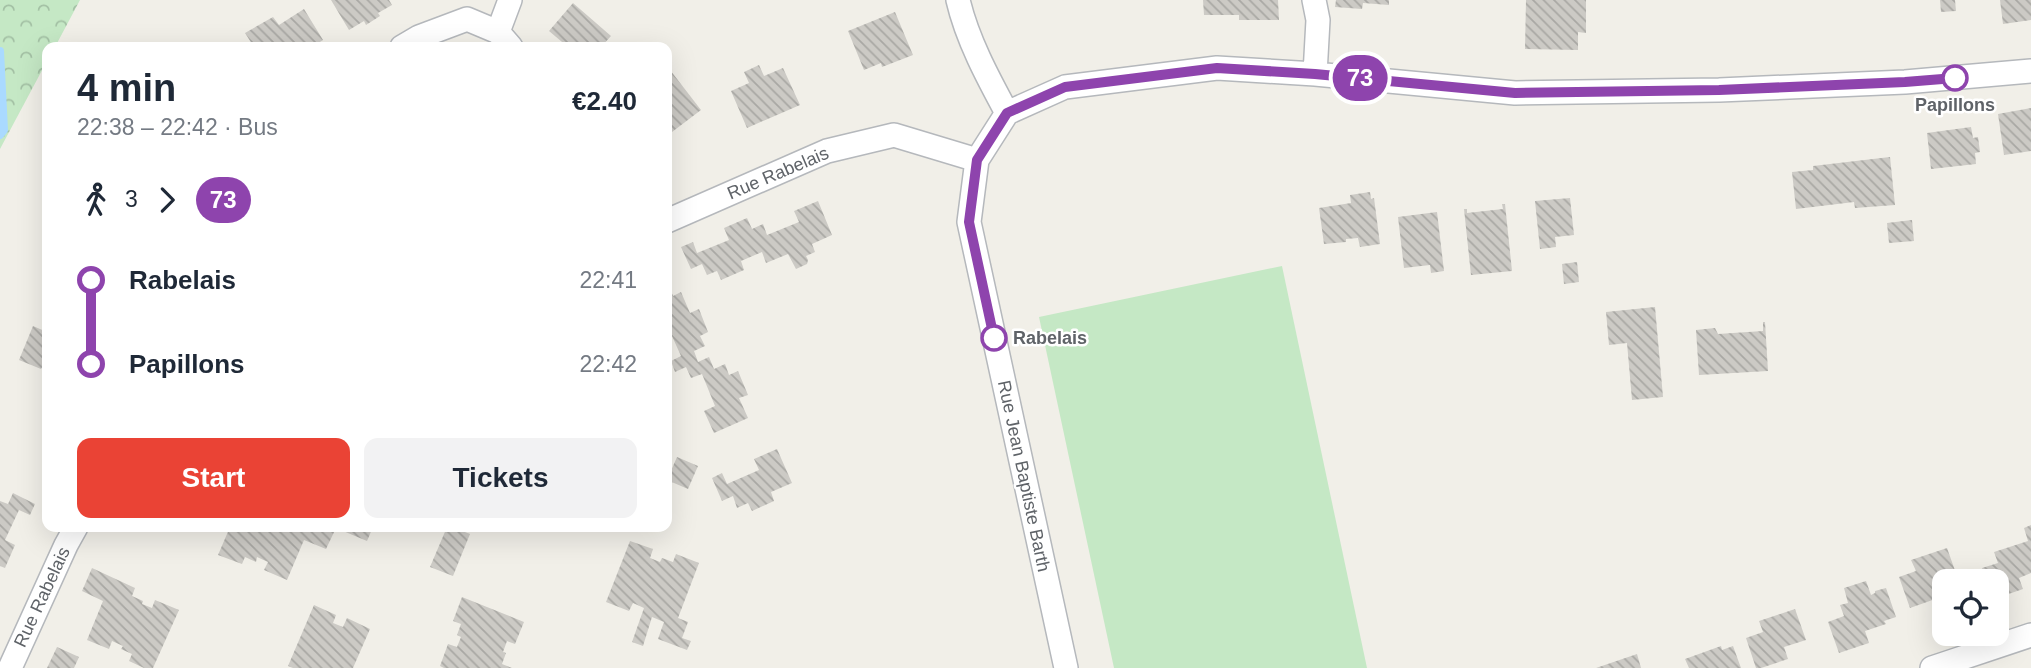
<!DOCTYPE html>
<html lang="en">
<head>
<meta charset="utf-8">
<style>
	body { margin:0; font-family:Helvetica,sans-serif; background:#f2f2f3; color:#1f2937; height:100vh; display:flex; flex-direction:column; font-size:26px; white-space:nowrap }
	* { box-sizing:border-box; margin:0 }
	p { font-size:23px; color:#747a83 }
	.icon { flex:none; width:38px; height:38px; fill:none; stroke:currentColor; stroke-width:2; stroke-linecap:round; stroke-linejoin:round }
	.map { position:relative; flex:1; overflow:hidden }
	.panel { position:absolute; left:42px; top:42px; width:630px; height:490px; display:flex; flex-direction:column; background:#fff; border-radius:14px; box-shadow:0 7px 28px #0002 }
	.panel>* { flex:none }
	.badge { padding:0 14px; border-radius:23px; font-size:24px; line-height:46px }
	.tools { position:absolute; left:1932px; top:569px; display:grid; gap:14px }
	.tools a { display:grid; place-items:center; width:77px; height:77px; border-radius:14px; background:#fff; box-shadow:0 7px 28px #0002; font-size:35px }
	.map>.badge { position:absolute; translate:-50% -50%; box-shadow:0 0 0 4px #fff }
	.legs { display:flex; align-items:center; gap:10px; height:77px; padding:0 35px; font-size:23px }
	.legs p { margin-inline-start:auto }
	.head { display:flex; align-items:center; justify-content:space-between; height:119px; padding:0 35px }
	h1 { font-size:38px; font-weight:800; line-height:52px }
	.cta { display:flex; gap:14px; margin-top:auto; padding:14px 35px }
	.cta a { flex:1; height:80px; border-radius:14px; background:#ea4335; color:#fff; font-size:28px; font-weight:800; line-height:80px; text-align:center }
	.cta a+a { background:#f2f2f3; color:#1f2937 }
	ul { padding:0 35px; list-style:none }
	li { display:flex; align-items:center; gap:24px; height:84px; font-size:26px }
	li i { display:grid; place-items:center; width:10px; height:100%; margin:0 9px; background:currentColor }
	li i::after { content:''; width:18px; height:18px; margin:-9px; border:5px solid; border-radius:50%; background:#fff }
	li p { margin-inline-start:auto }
	li:first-child i { background:linear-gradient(#0000 50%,currentColor 0) }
	li:last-child i { background:linear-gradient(currentColor 50%,#0000 0) }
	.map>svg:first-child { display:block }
	.forest { fill:url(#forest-crowns) }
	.garden { fill:#c5e8c5 }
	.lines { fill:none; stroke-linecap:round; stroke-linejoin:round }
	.stream { stroke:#aadaff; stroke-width:8 }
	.building { fill:url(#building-back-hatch) }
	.minor-casing { stroke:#b5b8bc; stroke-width:26 }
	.minor { stroke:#fff; stroke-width:23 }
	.line-1-casing { stroke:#fff; stroke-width:16 }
	.line-1 { stroke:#8e44ad; stroke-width:10 }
	.stop-1-dot { fill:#fff; stroke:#8e44ad; stroke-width:3.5 }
	.labels { text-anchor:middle; stroke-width:5; stroke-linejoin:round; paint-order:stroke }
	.stop-label { font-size:18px; font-weight:bold; fill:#5f6368; stroke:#fff }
	.street-label { font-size:18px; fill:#5f6368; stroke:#fff }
</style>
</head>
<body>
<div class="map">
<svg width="2031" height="668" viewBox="0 0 2031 668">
	<defs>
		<pattern id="forest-crowns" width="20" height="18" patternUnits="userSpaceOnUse" patternTransform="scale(1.75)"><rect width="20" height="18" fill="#c5e8c5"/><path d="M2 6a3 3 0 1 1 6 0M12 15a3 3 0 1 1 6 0" fill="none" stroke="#a3c0a4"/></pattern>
		<pattern id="building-back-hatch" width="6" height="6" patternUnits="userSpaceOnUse" patternTransform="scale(1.75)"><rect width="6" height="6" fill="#cccac5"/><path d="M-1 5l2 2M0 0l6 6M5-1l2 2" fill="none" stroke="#a9a8a4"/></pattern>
	</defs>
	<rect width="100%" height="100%" fill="#f1efe8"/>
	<path class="forest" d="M 0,0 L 80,0 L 55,47 L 47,47 L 47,61 L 0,149 Z"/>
	<path class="garden" d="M 1282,266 L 1367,668 L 1114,668 L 1039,317 Z"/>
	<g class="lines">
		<path class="stream" d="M 0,51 L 4,130 L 0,135"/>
	</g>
	<path class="building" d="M 331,0 L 389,0 L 392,5 L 378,13 L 380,16 L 366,25 L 364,21 L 349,30 Z
		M 1203,0 L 1278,0 L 1279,20 L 1239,20 L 1239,15 L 1204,15 Z
		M 1336,0 L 1389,0 L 1389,5 L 1363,3 L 1362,9 L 1335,7 Z
		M 1526,0 L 1586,0 L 1586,33 L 1578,32 L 1578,50 L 1525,49 Z
		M 1940,0 L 1955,0 L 1956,11 L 1941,12 Z
		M 2000,0 L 2031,0 L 2031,20 L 2003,24 Z
		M 573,3 L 611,36 L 601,47 L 568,47 L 549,31 Z
		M 304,9 L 323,40 L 312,47 L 254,47 L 245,33 L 273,17 L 279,25 Z
		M 895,12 L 913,55 L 882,67 L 881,63 L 864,70 L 848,31 Z
		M 759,65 L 764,76 L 783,68 L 800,105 L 747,128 L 731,91 L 749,83 L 744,72 Z
		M 667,66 L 701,110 L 672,132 L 667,126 Z
		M 2031,108 L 2031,151 L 2004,155 L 1998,114 Z
		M 1971,127 L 1973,138 L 1978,137 L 1980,152 L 1975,153 L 1976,164 L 1931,169 L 1927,133 Z
		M 1890,157 L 1895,205 L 1855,208 L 1854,202 L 1796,209 L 1792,172 L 1813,170 L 1813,166 Z
		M 1370,192 L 1371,199 L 1374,198 L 1380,244 L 1360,247 L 1358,238 L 1346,239 L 1346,242 L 1324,244 L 1319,208 L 1351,203 L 1350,195 Z
		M 1570,198 L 1574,235 L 1555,237 L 1556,247 L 1540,249 L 1535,201 Z
		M 818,201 L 832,235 L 812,244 L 815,252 L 806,256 L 808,260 L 807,264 L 796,269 L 788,254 L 766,263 L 762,252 L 741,261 L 744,270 L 721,280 L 717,271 L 707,275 L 702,264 L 691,269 L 681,247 L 693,242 L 697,253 L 729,240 L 724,228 L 747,218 L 752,229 L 763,224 L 767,235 L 799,222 L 794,211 Z
		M 1502,204 L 1505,204 L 1512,271 L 1471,275 L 1464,209 L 1467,209 L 1467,213 L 1503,209 Z
		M 1437,212 L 1444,271 L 1431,273 L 1430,265 L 1404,268 L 1398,217 Z
		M 1912,220 L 1914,241 L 1889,243 L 1887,223 Z
		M 1577,262 L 1579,282 L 1564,284 L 1562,264 Z
		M 667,281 L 673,296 L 681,292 L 690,313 L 699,309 L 708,332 L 700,336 L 705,346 L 694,351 L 698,362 L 709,357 L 714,369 L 725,364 L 729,375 L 738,371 L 748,395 L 739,398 L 748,418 L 714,433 L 704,411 L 715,406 L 702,374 L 691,378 L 686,367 L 675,372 L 671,361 L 681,356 L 667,325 Z
		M 1655,307 L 1663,397 L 1632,400 L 1627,343 L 1609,345 L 1606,312 Z
		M 1763,322 L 1765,322 L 1768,371 L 1699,375 L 1696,330 L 1715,328 L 1718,334 L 1763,331 Z
		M 33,326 L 47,332 L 47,359 L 41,369 L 19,360 Z
		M 777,449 L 792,483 L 771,492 L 774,501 L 752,511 L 748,503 L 737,508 L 733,496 L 722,501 L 712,478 L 722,473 L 727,484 L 759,470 L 754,459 Z
		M 677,457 L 698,466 L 688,489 L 667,480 Z
		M 13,493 L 35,504 L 30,515 L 19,510 L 5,540 L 15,545 L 5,568 L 0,566 L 0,501 L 8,504 Z
		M 2031,525 L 2031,573 L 2019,578 L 2023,589 L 1997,598 L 1997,581 L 1987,581 L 1982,568 L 1998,563 L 1994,552 L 2028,541 L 2024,528 Z
		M 230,527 L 373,527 L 367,541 L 336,528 L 326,549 L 304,540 L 287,580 L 264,570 L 268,562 L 257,557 L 256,562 L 245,557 L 242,564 L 218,555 Z
		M 447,527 L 452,527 L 470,534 L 453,576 L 430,567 Z
		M 630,541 L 653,549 L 650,558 L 660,562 L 662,558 L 673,562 L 676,554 L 699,563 L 678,618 L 688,622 L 682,638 L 691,641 L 687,650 L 658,639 L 664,622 L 652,617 L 643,646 L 632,642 L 644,608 L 633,603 L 629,611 L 606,602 Z
		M 1947,548 L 1958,579 L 1944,581 L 1944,584 L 1937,586 L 1941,597 L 1910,608 L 1899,577 L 1916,571 L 1911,560 Z
		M 92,568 L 135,588 L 132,596 L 143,601 L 142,604 L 152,608 L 155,600 L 179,610 L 153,668 L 144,668 L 129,661 L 132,654 L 121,649 L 123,646 L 112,641 L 109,649 L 87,640 L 103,601 L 82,591 Z
		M 1866,581 L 1871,595 L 1875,593 L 1875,591 L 1886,588 L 1896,617 L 1884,621 L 1886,624 L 1865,631 L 1869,643 L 1839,653 L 1828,622 L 1844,616 L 1840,605 L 1848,603 L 1844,588 Z
		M 462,597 L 524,622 L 515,644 L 507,641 L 503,652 L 506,653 L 502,664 L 512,668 L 444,668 L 440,666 L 448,644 L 457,647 L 461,637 L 457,635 L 461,624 L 453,621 Z
		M 314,605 L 336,615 L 333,623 L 343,627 L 347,618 L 370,629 L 353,668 L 293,668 L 288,666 Z
		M 1795,609 L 1806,640 L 1784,647 L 1788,659 L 1761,668 L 1756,668 L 1746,638 L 1763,632 L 1759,621 Z
		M 1721,646 L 1722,650 L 1733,646 L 1741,668 L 1689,668 L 1685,659 Z
		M 57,647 L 79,657 L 74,668 L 47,668 Z
		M 1637,654 L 1641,668 L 1596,668 Z"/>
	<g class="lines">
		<g class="minor-casing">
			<path id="minor" d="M 510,0 L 498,32 L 511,47
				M 958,0 C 967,39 988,78 1007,113
				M 1314,0 L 1318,20 L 1315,74
				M 402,47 L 419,37 L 467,19 L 498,32
				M 667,221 L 827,151 L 894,135 L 977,160
				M 10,668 L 66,545 L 76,527
				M 1066,668 L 969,222 L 977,160 L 1007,113 L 1065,87 L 1217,68 L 1315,74 L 1515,93 L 1719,90 L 1905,82 L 2031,71
				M 1932,668 L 2031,635"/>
		</g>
		<use href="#minor" class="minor"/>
	</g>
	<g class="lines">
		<g class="line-1-casing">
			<path id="line-1" d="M 994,338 L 969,222 L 977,160 L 1007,113 L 1065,87 L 1217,68 L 1315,74 L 1515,93 L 1719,90 L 1905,82 L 1955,78"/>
		</g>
		<use href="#line-1" class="line-1"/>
	</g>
	<g class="stop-1-dot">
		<circle cx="1955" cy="78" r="12"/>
		<circle cx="994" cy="338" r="12"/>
	</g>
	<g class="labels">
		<g class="stop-label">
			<text x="1955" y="111">Papillons</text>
			<text x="1013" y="344" text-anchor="start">Rabelais</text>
		</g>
		<g class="street-label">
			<text transform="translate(778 173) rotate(-23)" y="6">Rue Rabelais</text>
			<text transform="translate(1024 476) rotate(78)" y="6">Rue Jean Baptiste Barth</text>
			<text transform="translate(42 597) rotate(-65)" y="6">Rue Rabelais</text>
		</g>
	</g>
</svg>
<div class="tools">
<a><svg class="icon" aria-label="locate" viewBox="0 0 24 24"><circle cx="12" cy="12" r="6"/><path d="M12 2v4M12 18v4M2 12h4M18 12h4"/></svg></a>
</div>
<b class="badge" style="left:1360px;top:78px;background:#8e44ad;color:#fff">73</b>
<section class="panel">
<div class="head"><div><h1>4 min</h1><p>22:38 – 22:42 · Bus</p></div><b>€2.40</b></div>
<div class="legs"><svg class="icon" aria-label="walk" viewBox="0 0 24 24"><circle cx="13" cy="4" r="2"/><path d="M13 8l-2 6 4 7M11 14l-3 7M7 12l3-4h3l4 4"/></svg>3<svg class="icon" aria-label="forward" viewBox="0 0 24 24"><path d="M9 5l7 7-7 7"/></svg><b class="badge" style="background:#8e44ad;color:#fff">73</b></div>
<ul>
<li><i style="color:#8e44ad"></i><b>Rabelais</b><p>22:41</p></li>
<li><i style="color:#8e44ad"></i><b>Papillons</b><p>22:42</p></li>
</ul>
<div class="cta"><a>Start</a><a>Tickets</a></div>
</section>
</div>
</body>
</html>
